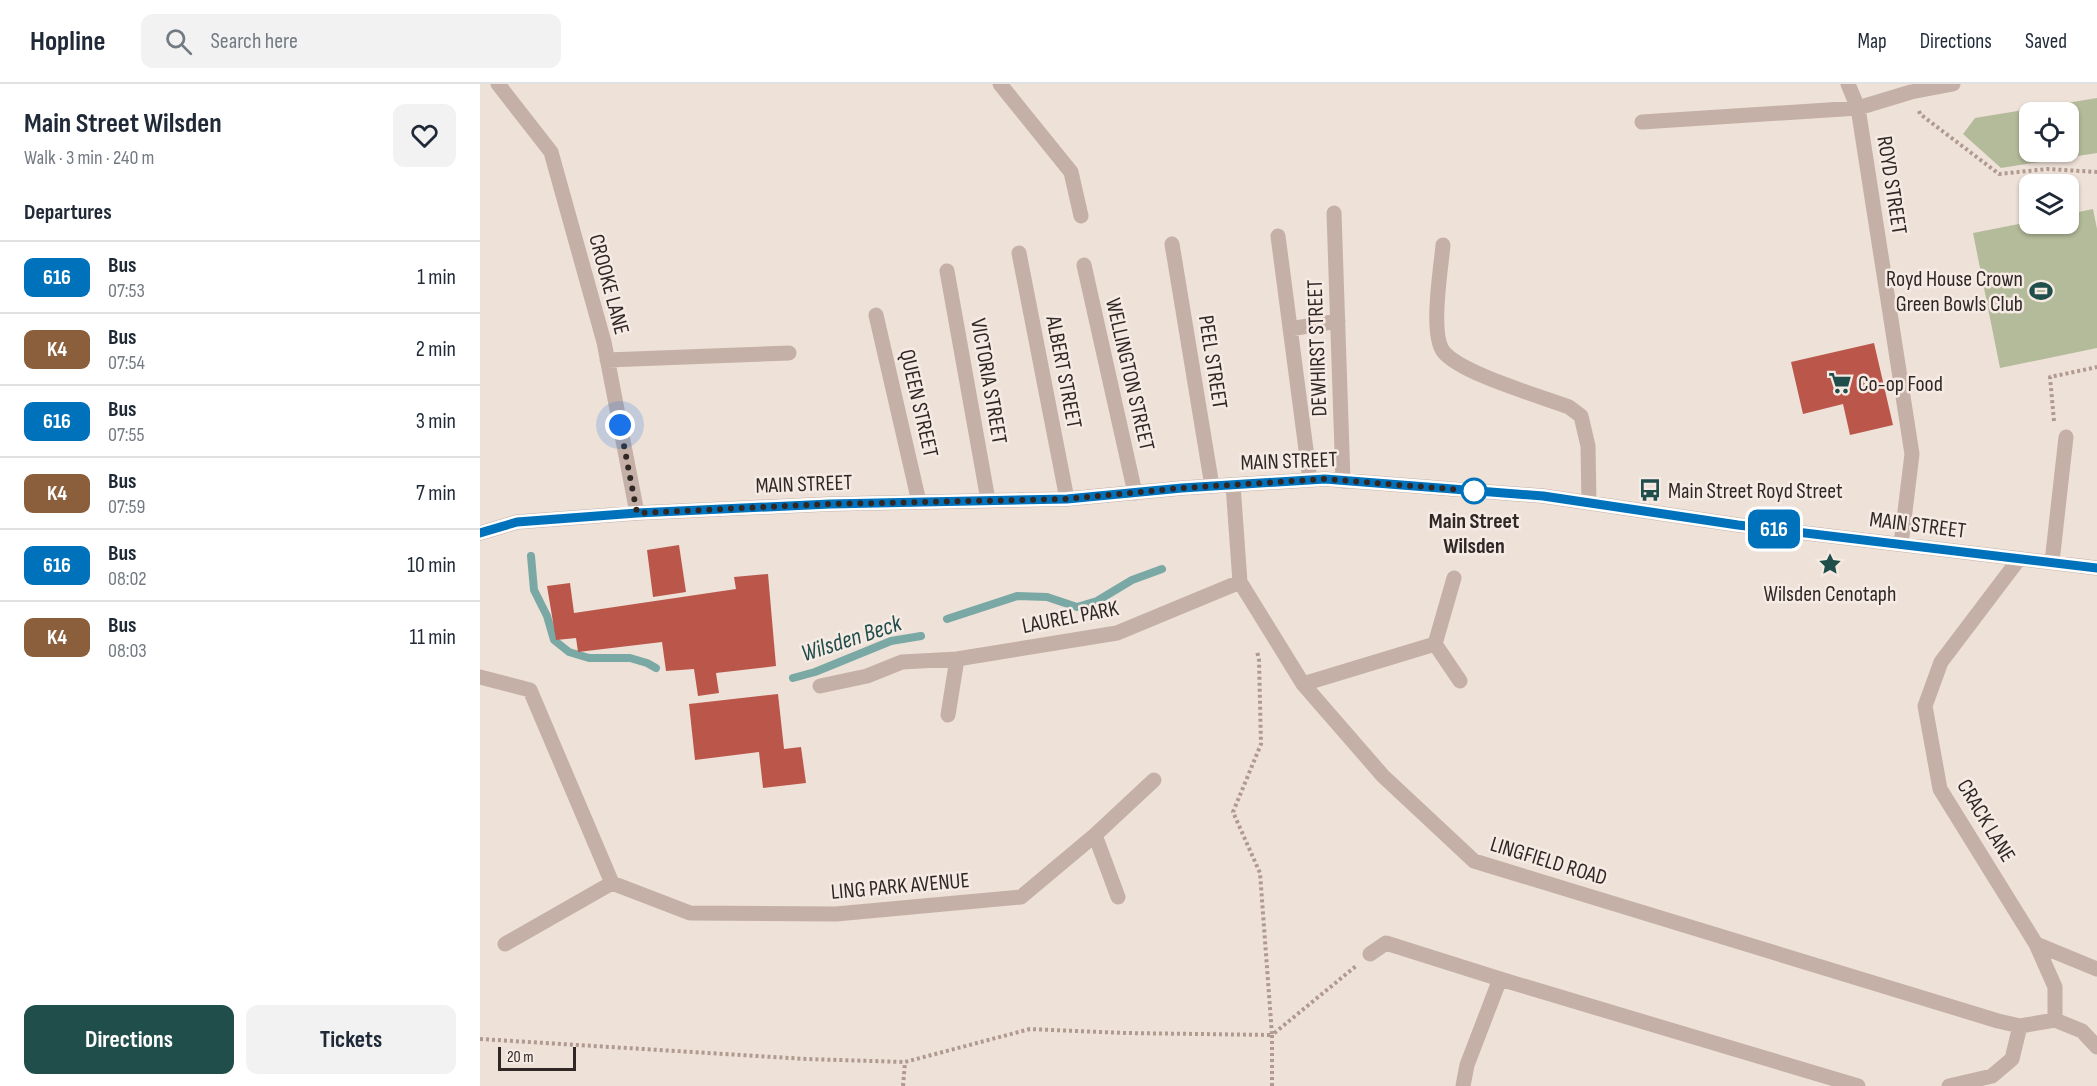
<!DOCTYPE html>
<html lang="en">
<head>
<meta charset="utf-8">
<style>
	body { margin:0; font-family:"Sofia Sans Condensed",sans-serif; background:#f2f2f3; color:#1f2937; height:100vh; display:flex; flex-direction:column; font-size:22px; white-space:nowrap }
	* { box-sizing:border-box; margin:0 }
	p { font-size:20px; color:#747a83 }
	.icon { flex:none; width:33px; height:33px; fill:none; stroke:currentColor; stroke-width:2; stroke-linecap:round; stroke-linejoin:round }
	.map { position:relative; flex:1; overflow:hidden }
	.drawer { display:flex; flex-direction:column; background:#fff; width:480px }
	.drawer>* { flex:none }
	.badge { padding:0 12px; border-radius:9px; font-size:21px; line-height:39px }
	.tools { position:absolute; left:1539px; top:18px; display:grid; gap:12px }
	.tools a { display:grid; place-items:center; width:60px; height:60px; border-radius:12px; background:#fff; box-shadow:0 2px 4px #0004; font-size:30px }
	.scale { position:absolute; left:18px; bottom:15px; width:78px; box-sizing:border-box; padding-left:6px; border:3px solid #312826; border-top:0; font-size:16px; line-height:21px; white-space:nowrap; color:#312826; -webkit-text-stroke:4px #f6ebe4; paint-order:stroke }
	.you { position:absolute; width:30px; height:30px; margin:-15px; border:4px solid #fff; border-radius:50%; background:#1a73e8; box-shadow:0 0 0 9px #1a73e833 }
	.map>.badge { position:absolute; translate:-50% -50%; box-shadow:0 0 0 3px #fff }
	h2 { padding:0 24px; font-size:22px; line-height:54px }
	.round { display:grid; place-items:center; flex:none; width:63px; height:63px; border-radius:12px; background:#f2f2f3 }
	.summary { display:flex; align-items:center; justify-content:space-between; height:102px; padding:0 24px }
	h1 { font-size:28px; font-weight:700; line-height:45px }
	.action { display:flex; gap:12px; margin-top:auto; padding:12px 24px }
	.action a { flex:1; height:69px; border-radius:12px; background:#204e4b; color:#fff; font-size:24px; font-weight:700; line-height:69px; text-align:center }
	.action a+a { background:#f2f2f3; color:#1f2937 }
	ul { padding:0; list-style:none }
	li { display:flex; align-items:center; gap:18px; height:72px; padding:0 24px; border-top:2px solid #e0e1e3 }
	li div { flex:1 }
	li b { display:block; font-size:22px }
	li em { font-style:normal }
	li .badge { min-width:66px; font-weight:700; text-align:center }
	header { display:flex; align-items:center; gap:36px; box-sizing:border-box; height:84px; padding:0 30px; background:#fff; border-bottom:2px solid #e0e1e3 }
	header strong { font-size:28px }
	nav { display:flex; gap:33px; margin-inline-start:auto; font-size:21px }
	.search { width:420px; height:54px; background:#f2f2f3; display:flex; align-items:center; gap:15px; box-sizing:border-box; padding:0 21px; border-radius:12px; color:#747a83; font-size:22px }
	main { display:flex; flex:1; min-height:0 }
	.map>svg:first-child { display:block }
	.green { fill:#b4bb9a; fill-rule:evenodd }
	.lines { fill:none; stroke-linecap:round; stroke-linejoin:round }
	.stream { stroke:#7aa8a4; stroke-width:8 }
	.building { fill:#ba574a }
	.path { stroke:#b09a90; stroke-width:4; stroke-dasharray:3 3; stroke-linecap:butt }
	.minor { stroke:#c4b0a6; stroke-width:15 }
	.line-casing { stroke:#fff; stroke-width:14 }
	.line { stroke:#0072bc; stroke-width:9 }
	.walk { stroke:#312826; stroke-width:6; stroke-dasharray:0 10.8 }
	.stop-dot { fill:#fff; stroke:#0072bc; stroke-width:3 }
	.labels { text-anchor:middle; stroke-width:5; stroke-linejoin:round; paint-order:stroke }
	.street-label { font-size:22px; fill:#312826; stroke:#f6ebe4 }
	.poi-label { font-size:22px; fill:#312826; stroke:#f6ebe4; text-anchor:start }
	.stop-label { font-size:22px; font-weight:bold; fill:#312826; stroke:#f6ebe4 }
	.water-label { font-size:24px; font-style:italic; fill:#204e4b; stroke:#f6ebe4 }
</style>
</head>
<body>
<header>
<strong>Hopline</strong>
<div class="search"><svg class="icon" aria-label="search" viewBox="0 0 24 24"><circle cx="10" cy="10" r="6"/><path d="M15 15l6 6"/></svg>Search here</div>
<nav><a>Map</a><a>Directions</a><a>Saved</a></nav>
</header>
<main>
<section class="drawer">
<div class="summary"><div><h1>Main Street Wilsden</h1><p>Walk · 3 min · 240 m</p></div><a class="round"><svg class="icon" aria-label="heart" viewBox="0 0 24 24"><path d="M12 20l-8-8c-3-5 5-10 8-4 3-6 11-1 8 4z"/></svg></a></div>
<h2>Departures</h2>
<ul>
<li><span class="badge" style="background:#0072bc;color:#fff">616</span><div><b>Bus</b><p>07:53</p></div><em>1 min</em></li>
<li><span class="badge" style="background:#8b5e3c;color:#fff">K4</span><div><b>Bus</b><p>07:54</p></div><em>2 min</em></li>
<li><span class="badge" style="background:#0072bc;color:#fff">616</span><div><b>Bus</b><p>07:55</p></div><em>3 min</em></li>
<li><span class="badge" style="background:#8b5e3c;color:#fff">K4</span><div><b>Bus</b><p>07:59</p></div><em>7 min</em></li>
<li><span class="badge" style="background:#0072bc;color:#fff">616</span><div><b>Bus</b><p>08:02</p></div><em>10 min</em></li>
<li><span class="badge" style="background:#8b5e3c;color:#fff">K4</span><div><b>Bus</b><p>08:03</p></div><em>11 min</em></li>
</ul>
<div class="action"><a>Directions</a><a>Tickets</a></div>
</section>
<div class="map">
<svg width="1617" height="1002" viewBox="0 0 1617 1002">
	<rect width="100%" height="100%" fill="#eee1d8"/>
	<path class="green" d="M 1617,14 L 1617,69 L 1521,84 L 1483,50 L 1495,34 ZM 1550,28 L 1588,28 L 1588,68 L 1550,68 Z
		M 1613,125 L 1617,145 L 1617,264 L 1520,284 L 1493,149 L 1549,138 L 1550,140 L 1588,140 L 1589,130 Z"/>
	<g class="lines">
		<path class="stream" d="M 51,472 L 54,506 L 67,532 L 74,556 L 89,568 L 109,574 L 150,574 L 167,579 L 176,584
			M 467,535 L 537,512 L 567,513 L 597,523 L 617,517 L 652,496 L 682,485
			M 313,594 L 335,588 L 411,557 L 441,552"/>
	</g>
	<path class="building" d="M 1394,259 L 1413,341 L 1370,351 L 1363,320 L 1323,330 L 1311,278 Z
		M 199,461 L 206,508 L 173,513 L 167,466 Z
		M 288,490 L 296,582 L 236,589 L 239,609 L 218,612 L 214,585 L 186,587 L 182,558 L 98,568 L 96,554 L 76,556 L 67,502 L 90,499 L 94,529 L 256,505 L 254,493 Z
		M 298,610 L 304,665 L 321,663 L 326,699 L 283,704 L 279,668 L 215,676 L 209,620 Z"/>
	<g class="lines">
		<path class="path" d="M 1439,27 L 1440,30 L 1519,90 L 1567,85 L 1617,88
			M 1574,337 L 1570,293 L 1617,283
			M 0,955 L 326,975 L 425,978 L 550,945 L 645,949 L 792,951 L 780,789 L 753,728 L 781,660 L 779,576 L 777,567
			M 423,1002 L 425,978
			M 792,1002 L 792,951 L 876,882"/>
		<path class="minor" d="M 18,0 L 71,68 L 124,258 L 157,429
			M 520,0 L 591,88 L 601,132
			M 1368,0 L 1378,24 L 1432,370 L 1421,460
			M 1162,38 L 1378,24 L 1431,8 L 1473,0
			M 854,129 L 863,397
			M 798,152 L 830,396
			M 692,160 L 732,402
			M 963,161 C 961,184 950,249 963,267 C 979,289 1060,312 1089,323 L 1101,332 L 1108,362 L 1109,419
			M 539,169 L 587,415
			M 604,181 L 655,409
			M 467,187 L 508,416
			M 396,231 L 439,418
			M 810,245 L 858,237
			M 127,276 L 309,269
			M 753,401 L 760,498 L 823,600 L 903,692 L 994,777 L 1518,937 L 1540,942 L 1575,936
			M 0,449 L 37,438 L 157,429 L 350,420 L 587,415 L 702,404 L 845,395 L 1063,412 L 1258,441 L 1617,484
			M 1539,475 L 1461,578 L 1445,622 L 1460,705 L 1556,860 L 1575,903 L 1575,936 L 1602,947 L 1617,963
			M 1572,478 L 1586,353
			M 955,560 L 974,494
			M 0,593 L 50,606 L 132,799 L 25,860
			M 823,600 L 955,560 L 980,597
			M 340,602 L 387,592 L 422,578 L 477,575
			M 468,631 L 477,575 L 637,549 L 760,498
			M 615,751 L 638,813
			M 132,799 L 210,829 L 356,830 L 541,813 L 615,751 L 674,696
			M 1556,860 L 1617,885
			M 890,870 L 906,859 L 1020,895 L 1378,1002
			M 983,1002 L 987,981 L 1020,895
			M 1469,1002 L 1512,992 L 1532,975 L 1540,942"/>
	</g>
	<g class="lines">
		<g class="line-casing">
			<path id="line" d="M 0,449 L 37,438 L 157,429 L 350,420 L 587,415 L 702,404 L 845,395 L 1063,412 L 1258,441 L 1617,484"/>
		</g>
		<use href="#line" class="line"/>
		<path class="walk" d="M 140,341 L 157,429 L 350,420 L 587,415 L 702,404 L 845,395 L 996,407 L 994,407"/>
	</g>
	<defs>
		<g id="stadium-bare" transform="scale(1.8)"><path d="M0-5a6.5 5 0 1 0 0 10a6.5 5 0 1 0 0-10ZM-3.5-1.8h7v3.6h-7Z" fill="#204e4b" stroke="#f6ebe4" stroke-width="2.5" paint-order="stroke"/></g>
		<g id="supermarket-bare" transform="scale(1.8)"><path d="M-6-5.5h2.5l.6 2H6L4.5 2H-2.5L-4.4-4H-6ZM-1.5 3.2a1.3 1.3 0 1 0 .1 0ZM3 3.2a1.3 1.3 0 1 0 .1 0Z" fill="#204e4b" stroke="#f6ebe4" stroke-width="2.5" paint-order="stroke"/></g>
		<g id="bus-bare" transform="scale(1.8)"><path d="M-5-6H5V4H4V6H2V4H-2V6H-4V4H-5ZM-3.5-4V0h7V-4ZM-3.5 1.2v1.5H-2V1.2ZM2 1.2v1.5H3.5V1.2Z" fill="#204e4b" stroke="#f6ebe4" stroke-width="2.5" paint-order="stroke"/></g>
		<g id="sight-bare" transform="scale(1.8)"><path d="M0-6L1.8-2.2L6-1.7L2.9 1.2L3.7 5.4L0 3.3L-3.7 5.4L-2.9 1.2L-6-1.7L-1.8-2.2Z" fill="#204e4b" stroke="#f6ebe4" stroke-width="2.5" paint-order="stroke"/></g>
	</defs>
	<g fill-rule="evenodd">
		<use href="#stadium-bare" x="1561" y="207"/>
		<use href="#supermarket-bare" x="1360" y="299"/>
		<use href="#bus-bare" x="1170" y="406"/>
		<use href="#sight-bare" x="1350" y="480"/>
	</g>
	<circle class="stop-dot" cx="994" cy="407" r="12"/>
	<g class="labels">
		<g class="street-label">
			<text transform="translate(1413 101) rotate(81)" y="8">ROYD STREET</text>
			<text transform="translate(130 200) rotate(75)" y="8">CROOKE LANE</text>
			<text transform="translate(836 264) rotate(-92)" y="8">DEWHIRST STREET</text>
			<text transform="translate(734 278) rotate(81)" y="8">PEEL STREET</text>
			<text transform="translate(585 288) rotate(79)" y="8">ALBERT STREET</text>
			<text transform="translate(651 290) rotate(77)" y="8">WELLINGTON STREET</text>
			<text transform="translate(510 297) rotate(80)" y="8">VICTORIA STREET</text>
			<text transform="translate(440 319) rotate(77)" y="8">QUEEN STREET</text>
			<text transform="translate(809 376) rotate(-2)" y="8">MAIN STREET</text>
			<text transform="translate(324 399) rotate(-2)" y="8">MAIN STREET</text>
			<text transform="translate(1438 440) rotate(7)" y="8">MAIN STREET</text>
			<text transform="translate(590 532) rotate(-11)" y="8">LAUREL PARK</text>
			<text transform="translate(1507 736) rotate(59)" y="8">CRACK LANE</text>
			<text transform="translate(1069 776) rotate(17)" y="8">LINGFIELD ROAD</text>
			<text transform="translate(420 801) rotate(-5)" y="8">LING PARK AVENUE</text>
		</g>
		<g class="poi-label">
			<text x="1543" y="202" text-anchor="end">Royd House Crown<tspan x="1543" dy="25">Green Bowls Club</tspan></text>
			<text x="1378" y="307">Co-op Food</text>
			<text x="1188" y="414">Main Street Royd Street</text>
			<text x="1350" y="517" text-anchor="middle">Wilsden Cenotaph</text>
		</g>
		<g class="stop-label">
			<text x="994" y="444">Main Street<tspan x="994" dy="25">Wilsden</tspan></text>
		</g>
		<g class="water-label">
			<text transform="translate(371 554) rotate(-18)" y="8">Wilsden Beck</text>
		</g>
	</g>
</svg>
<div class="tools">
<a><svg class="icon" aria-label="locate" viewBox="0 0 24 24"><circle cx="12" cy="12" r="6"/><path d="M12 2v4M12 18v4M2 12h4M18 12h4"/></svg></a>
<a><svg class="icon" aria-label="layers" viewBox="0 0 24 24"><path d="M12 4l9 5-9 5-9-5zM3 14l9 5 9-5"/></svg></a>
</div>
<div class="scale">20 m</div>
<div class="you" style="left:140px;top:341px"></div>
<b class="badge" style="left:1294px;top:445px;background:#0072bc;color:#fff">616</b>
</div>
</main>
</body>
</html>
